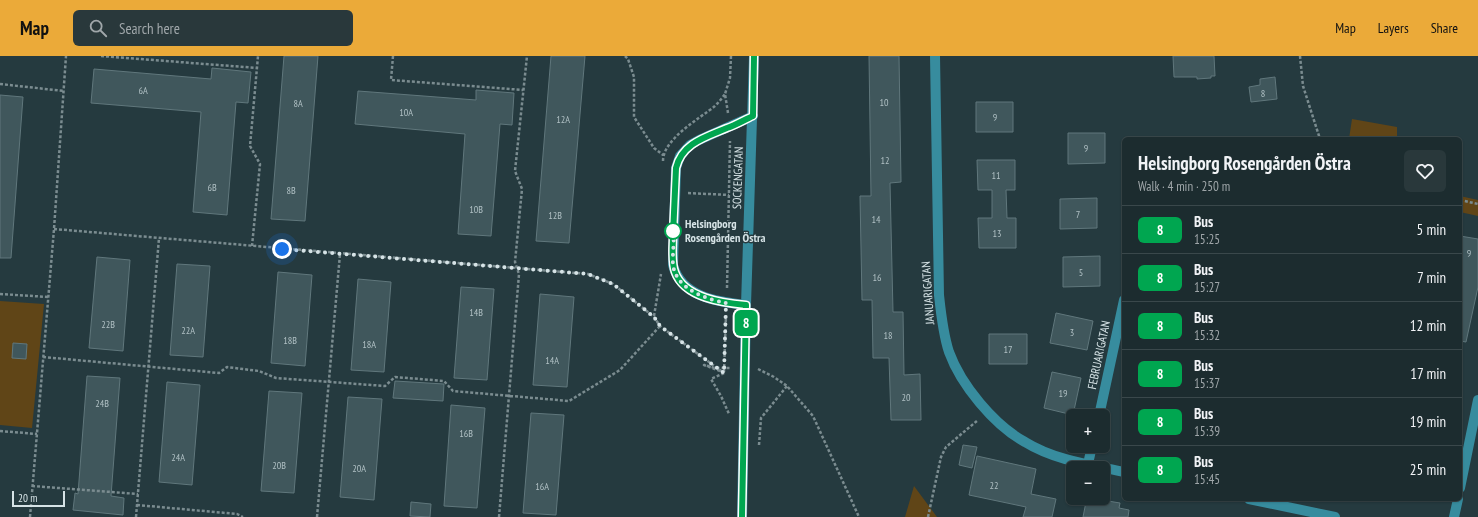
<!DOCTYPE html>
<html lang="en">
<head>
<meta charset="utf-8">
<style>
	body { margin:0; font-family:"PT Sans Narrow",sans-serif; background:#29383b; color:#f1f3f6; height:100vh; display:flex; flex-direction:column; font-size:15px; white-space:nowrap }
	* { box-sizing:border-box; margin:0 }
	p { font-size:13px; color:#a0a7aa }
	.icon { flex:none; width:22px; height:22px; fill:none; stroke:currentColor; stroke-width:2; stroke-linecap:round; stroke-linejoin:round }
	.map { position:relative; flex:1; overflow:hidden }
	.sheet { position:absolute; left:1122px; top:81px; width:340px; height:364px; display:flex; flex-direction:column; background:#1c2c2f; border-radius:6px; box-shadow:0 1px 3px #0004,0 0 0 1px #3a484b }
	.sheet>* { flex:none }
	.badge { padding:0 8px; border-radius:6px; font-size:14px; line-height:26px }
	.controls { position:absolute; left:1066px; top:353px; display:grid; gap:8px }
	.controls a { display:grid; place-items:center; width:44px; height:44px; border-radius:6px; background:#1c2c2f; box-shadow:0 1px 3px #0004,0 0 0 1px #3a484b; font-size:20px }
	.scale { position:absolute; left:12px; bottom:10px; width:53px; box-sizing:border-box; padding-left:4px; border:2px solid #d6e3e6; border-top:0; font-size:11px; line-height:14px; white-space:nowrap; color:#d6e3e6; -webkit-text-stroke:3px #253a3f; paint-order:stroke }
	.you { position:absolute; width:20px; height:20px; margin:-10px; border:3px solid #fff; border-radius:50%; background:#1a73e8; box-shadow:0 0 0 6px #1a73e833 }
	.map>.badge { position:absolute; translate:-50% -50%; box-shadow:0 0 0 2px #fff }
	.round { display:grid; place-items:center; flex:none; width:42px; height:42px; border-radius:6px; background:#29383b }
	.summary { display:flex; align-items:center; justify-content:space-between; height:68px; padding:0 16px }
	h1 { font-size:19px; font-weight:600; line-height:30px }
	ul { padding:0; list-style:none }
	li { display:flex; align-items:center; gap:12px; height:48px; padding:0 16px; border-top:1px solid #3a484b }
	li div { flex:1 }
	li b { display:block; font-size:15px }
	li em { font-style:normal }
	li .badge { min-width:44px; font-weight:700; text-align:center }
	header { display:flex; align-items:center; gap:24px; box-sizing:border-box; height:56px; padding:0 20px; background:#ebaa39; color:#111 }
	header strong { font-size:19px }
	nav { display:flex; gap:22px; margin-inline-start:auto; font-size:14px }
	.search { width:280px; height:36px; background:#29383b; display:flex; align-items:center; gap:10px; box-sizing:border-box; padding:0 14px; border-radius:6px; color:#a0a7aa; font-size:15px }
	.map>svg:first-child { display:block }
	.green { fill:#604517 }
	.building { fill:#40575c; stroke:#60777c }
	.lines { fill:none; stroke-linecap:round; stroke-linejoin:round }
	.path { stroke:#7b8c90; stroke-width:2.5; stroke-dasharray:3 2; stroke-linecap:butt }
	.minor { stroke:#378c9e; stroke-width:10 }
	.line-casing { stroke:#fff; stroke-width:9 }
	.line { stroke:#00a650; stroke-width:6 }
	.walk { stroke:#d6e3e6; stroke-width:4; stroke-dasharray:0 7.2 }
	.stop-dot { fill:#fff; stroke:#00a650; stroke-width:2 }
	.labels { text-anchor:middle; stroke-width:3; stroke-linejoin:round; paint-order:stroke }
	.number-label { font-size:10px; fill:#b0c0c4 }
	.street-label { font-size:12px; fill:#d6e3e6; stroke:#253a3f }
	.stop-label { font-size:12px; font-weight:bold; fill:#d6e3e6; stroke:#253a3f; text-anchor:start }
</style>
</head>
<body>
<header>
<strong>Map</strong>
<div class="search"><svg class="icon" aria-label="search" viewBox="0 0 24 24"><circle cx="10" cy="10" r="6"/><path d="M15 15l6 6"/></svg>Search here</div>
<nav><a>Map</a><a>Layers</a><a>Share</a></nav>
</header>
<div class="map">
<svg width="1478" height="461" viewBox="0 0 1478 461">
	<rect width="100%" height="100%" fill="#253a3f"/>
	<path class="green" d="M 1352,63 L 1397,71 L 1397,82 L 1399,83 L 1349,83 Z
		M 1460,140 L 1478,144 L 1478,160 L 1460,156 Z
		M 0,245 L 44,248 L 32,372 L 0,369 Z
		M 914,430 L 937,461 L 905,461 Z"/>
	<path class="building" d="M 284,0 L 318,0 L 305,165 L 271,163 Z
		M 551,0 L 585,0 L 569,187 L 536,185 Z
		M 869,0 L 899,0 L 901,126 L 890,127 L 893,256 L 903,256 L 904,319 L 920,318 L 921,364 L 891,364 L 889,302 L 873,302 L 872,244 L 862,244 L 860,140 L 871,140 Z
		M 1173,0 L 1214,0 L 1215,20 L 1211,20 L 1211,22 L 1197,23 L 1197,21 L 1174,21 Z
		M 212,12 L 251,16 L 248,47 L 236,46 L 227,159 L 193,156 L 201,56 L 91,47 L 94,13 L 211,23 Z
		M 1275,21 L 1277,43 L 1251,46 L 1249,31 L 1260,29 L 1260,23 Z
		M 476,34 L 514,37 L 512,69 L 500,68 L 491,180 L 458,178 L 465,78 L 355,68 L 358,35 L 476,44 Z
		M 0,39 L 23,41 L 11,202 L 0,202 Z
		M 976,46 L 1013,46 L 1013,76 L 976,76 Z
		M 1068,77 L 1105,77 L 1105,107 L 1068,108 Z
		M 977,104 L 1015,104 L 1015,134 L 1006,134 L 1007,162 L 1016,162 L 1016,192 L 979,192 L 978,162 L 992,162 L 992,134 L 978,134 Z
		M 1097,142 L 1097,172 L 1060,173 L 1060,143 Z
		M 1460,180 L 1478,183 L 1478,231 L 1466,286 L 1460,285 Z
		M 1100,200 L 1100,230 L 1063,231 L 1063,201 Z
		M 97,201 L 130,204 L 123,295 L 89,292 Z
		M 177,208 L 210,210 L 203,301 L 170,299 Z
		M 278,216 L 312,219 L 305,310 L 271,307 Z
		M 358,223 L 391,226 L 384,316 L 351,314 Z
		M 461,231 L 494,233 L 487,324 L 454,322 Z
		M 540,238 L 574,241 L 567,331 L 533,329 Z
		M 1056,257 L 1093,265 L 1087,294 L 1050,287 Z
		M 989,278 L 1027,278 L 1027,308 L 989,308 Z
		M 13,287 L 27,288 L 26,303 L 12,302 Z
		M 1052,316 L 1081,322 L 1073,359 L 1044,352 Z
		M 87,320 L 120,322 L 111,440 L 124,442 L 123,459 L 73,454 L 75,437 L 78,438 Z
		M 395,325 L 444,328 L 443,345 L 393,342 Z
		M 167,326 L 200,329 L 192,429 L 159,426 Z
		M 269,335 L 302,337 L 294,437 L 261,435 Z
		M 348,341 L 382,343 L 374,444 L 340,441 Z
		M 451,349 L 485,352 L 477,452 L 444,450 Z
		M 531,357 L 564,359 L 556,459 L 523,457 Z
		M 963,389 L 977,391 L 972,412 L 959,409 Z
		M 977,400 L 1036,413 L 1031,438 L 1056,443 L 1052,461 L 1023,461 L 1026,451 L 969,439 Z
		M 1102,444 L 1120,447 L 1119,452 L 1129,454 L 1128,461 L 1083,461 L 1086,446 L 1100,449 Z
		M 411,446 L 431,448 L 430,461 L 410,460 Z"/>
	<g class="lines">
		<path class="path" d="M 101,0 L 257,12
			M 393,0 L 391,24 L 523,34
			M 625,0 L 628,3 L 634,21 L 634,61 L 654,92 L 663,99
			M 1300,0 L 1303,30 L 1320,83
			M 0,28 L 64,35
			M 728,57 L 725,38 L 730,22 L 731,0
			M 663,105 C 663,83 699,63 715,50 C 719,46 722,42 725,38
			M 688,137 L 729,139
			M 1460,144 L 1478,148
			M 54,173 L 588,218 L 613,228 L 654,261 L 660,270 L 724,317
			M 252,190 L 260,108 L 250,90 L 258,0
			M 727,232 L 730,85
			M 0,238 L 48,241
			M 654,260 L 661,218
			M 43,301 L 219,317 L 227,311 L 259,315 L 276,322 L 385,330 L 395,321 L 444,325 L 453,335 L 569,345 L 620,314 L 660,270
			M 758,313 L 774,321 L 787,330 L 813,360 L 859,461
			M 720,315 L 704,309 L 715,312 L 731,312
			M 724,316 L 726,259
			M 724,317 L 711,323 L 721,340 L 729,358
			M 0,375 L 37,378
			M 759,389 L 761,362 L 787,330
			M 32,430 L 138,438
			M 137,449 L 237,458 L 243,461
			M 30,461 L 54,173 L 66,0
			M 136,461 L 159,182
			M 317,461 L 340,198
			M 499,461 L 519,218 L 515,206 L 522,133 L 515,115 L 527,0
			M 928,461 L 941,401 L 946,391 L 978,364"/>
		<path class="minor" d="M 935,0 L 939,239 C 941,258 943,278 949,296 C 961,329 994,369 1025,386 C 1054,404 1091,409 1124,416
			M 746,249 C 718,246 681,241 673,209 L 676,112 L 680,100 L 690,89 L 699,84 L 753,60
			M 1099,360 L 1124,244
			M 1088,408 L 1092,390
			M 1460,432 L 1478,344
			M 1249,443 L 1335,461
			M 742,461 L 746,249 L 754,0
			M 1454,461 L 1458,443"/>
	</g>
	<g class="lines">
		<g class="line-casing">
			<path id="line" d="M 742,461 L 746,249 C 723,247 684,242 675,216 C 671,205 673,191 673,179 C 674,157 675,134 676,112 C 682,87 706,81 727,72 C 736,69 744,64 753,60 L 754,0"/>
		</g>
		<use href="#line" class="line"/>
		<path class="walk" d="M 282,193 L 588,218 L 613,228 L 654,261 L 660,270 L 724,317 L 726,247 C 706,243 676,233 673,209 C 672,198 675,184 673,175"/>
	</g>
	<circle class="stop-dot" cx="673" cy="175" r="8"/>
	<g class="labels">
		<g class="number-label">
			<text x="143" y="38">6A</text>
			<text x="1263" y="41">8</text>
			<text x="884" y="50">10</text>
			<text x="298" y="51">8A</text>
			<text x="406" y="60">10A</text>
			<text x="995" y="65">9</text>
			<text x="563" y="67">12A</text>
			<text x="1086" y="96">9</text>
			<text x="885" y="108">12</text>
			<text x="996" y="123">11</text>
			<text x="212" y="135">6B</text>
			<text x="291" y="138">8B</text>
			<text x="476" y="157">10B</text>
			<text x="1078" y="162">7</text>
			<text x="555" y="163">12B</text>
			<text x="876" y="167">14</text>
			<text x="997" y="181">13</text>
			<text x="1469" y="201">9</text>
			<text x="1081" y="220">5</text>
			<text x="877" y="225">16</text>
			<text x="476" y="260">14B</text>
			<text x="108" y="272">22B</text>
			<text x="188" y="278">22A</text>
			<text x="1072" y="280">3</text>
			<text x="888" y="283">18</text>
			<text x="290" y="288">18B</text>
			<text x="369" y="292">18A</text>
			<text x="1008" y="297">17</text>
			<text x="552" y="308">14A</text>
			<text x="1063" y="341">19</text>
			<text x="906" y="345">20</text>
			<text x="102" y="351">24B</text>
			<text x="466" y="381">16B</text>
			<text x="178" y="405">24A</text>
			<text x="279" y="413">20B</text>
			<text x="359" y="416">20A</text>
			<text x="994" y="433">22</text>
			<text x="542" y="434">16A</text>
		</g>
		<g class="street-label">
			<text transform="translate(738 122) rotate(-88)" y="4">SOCKENGATAN</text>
			<text transform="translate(928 237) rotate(-94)" y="4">JANUARIGATAN</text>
			<text transform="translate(1099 299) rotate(-78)" y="4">FEBRUARIGATAN</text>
		</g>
		<g class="stop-label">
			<text x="685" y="172">Helsingborg<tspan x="685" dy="14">Rosengården Östra</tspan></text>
		</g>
	</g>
</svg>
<div class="controls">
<a>+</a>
<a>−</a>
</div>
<div class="scale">20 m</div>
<div class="you" style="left:282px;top:193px"></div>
<b class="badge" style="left:746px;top:267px;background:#00a650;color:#fff">8</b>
<section class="sheet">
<div class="summary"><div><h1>Helsingborg Rosengården Östra</h1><p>Walk · 4 min · 250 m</p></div><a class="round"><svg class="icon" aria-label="heart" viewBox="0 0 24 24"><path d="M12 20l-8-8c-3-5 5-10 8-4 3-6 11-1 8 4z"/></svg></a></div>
<ul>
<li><span class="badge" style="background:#00a650;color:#fff">8</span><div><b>Bus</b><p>15:25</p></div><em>5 min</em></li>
<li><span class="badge" style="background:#00a650;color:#fff">8</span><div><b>Bus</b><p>15:27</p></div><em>7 min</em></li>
<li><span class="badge" style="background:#00a650;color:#fff">8</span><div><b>Bus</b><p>15:32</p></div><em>12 min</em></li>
<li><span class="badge" style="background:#00a650;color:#fff">8</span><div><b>Bus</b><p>15:37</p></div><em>17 min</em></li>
<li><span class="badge" style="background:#00a650;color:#fff">8</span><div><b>Bus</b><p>15:39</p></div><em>19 min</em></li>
<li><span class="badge" style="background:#00a650;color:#fff">8</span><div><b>Bus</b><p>15:45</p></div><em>25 min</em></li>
</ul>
</section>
</div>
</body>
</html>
